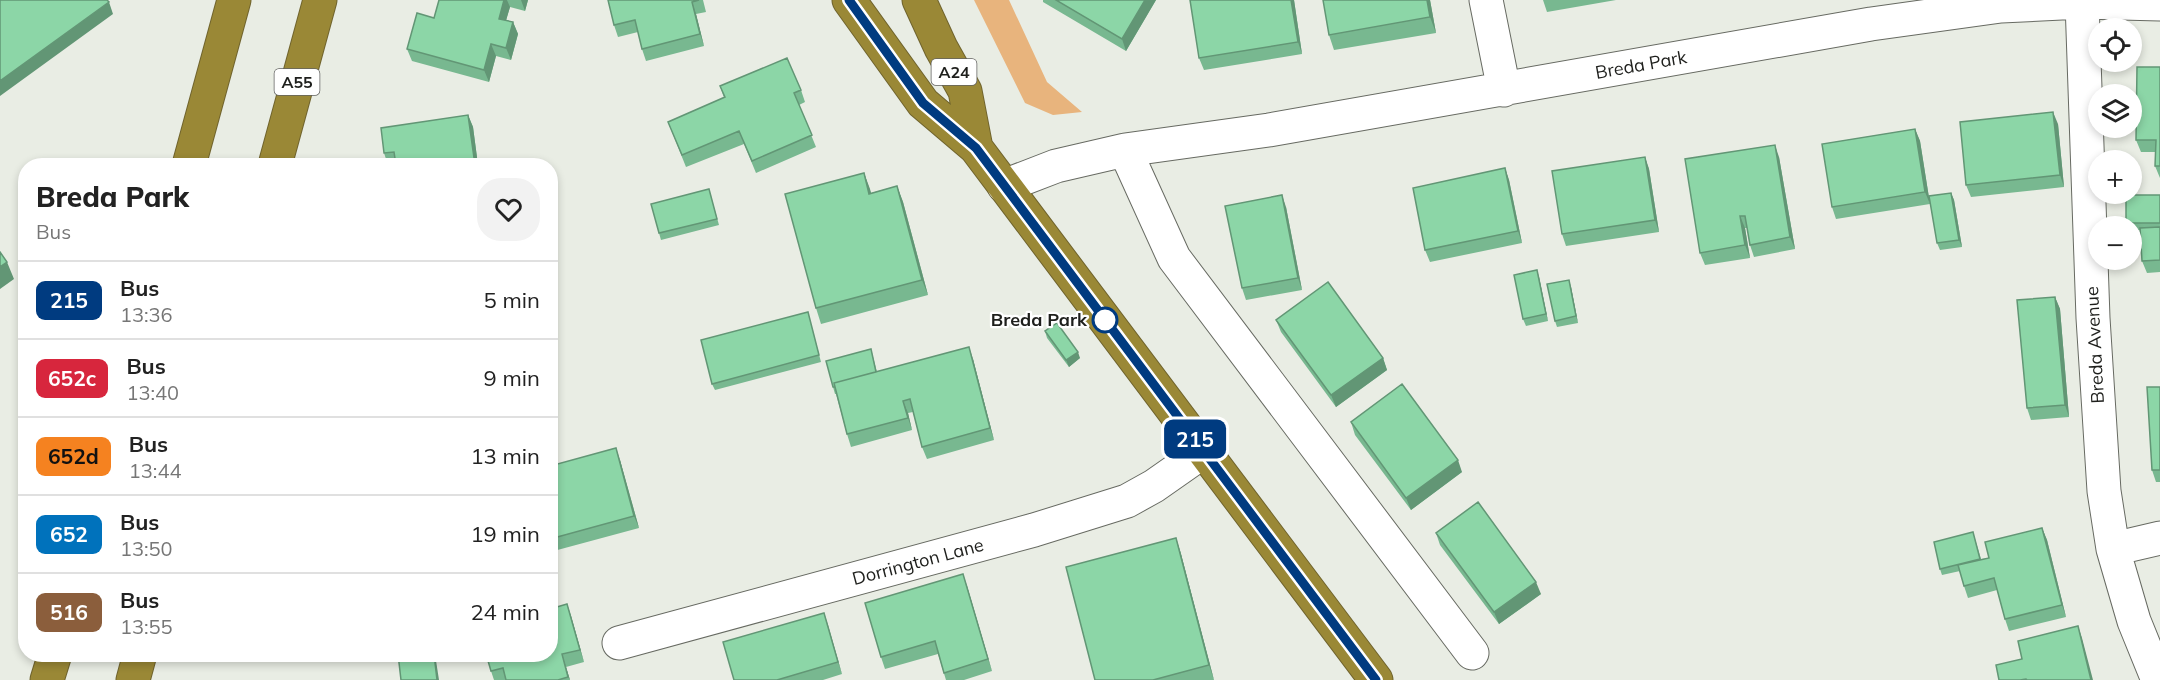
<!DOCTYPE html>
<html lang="en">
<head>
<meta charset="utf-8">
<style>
	body { margin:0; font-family:Mulish,sans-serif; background:#f2f2f2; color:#222; height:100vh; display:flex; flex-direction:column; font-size:22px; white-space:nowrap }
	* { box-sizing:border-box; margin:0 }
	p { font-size:20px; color:#767676 }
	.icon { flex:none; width:33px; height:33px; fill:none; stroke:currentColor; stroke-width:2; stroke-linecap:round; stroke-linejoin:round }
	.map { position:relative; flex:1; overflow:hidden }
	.side { position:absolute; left:18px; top:158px; width:540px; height:504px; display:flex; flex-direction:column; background:#fff; border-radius:24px; box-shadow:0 3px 9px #0003 }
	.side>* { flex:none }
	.badge { padding:0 12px; border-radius:9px; font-size:21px; line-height:39px }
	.tools { position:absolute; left:2088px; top:18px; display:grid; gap:12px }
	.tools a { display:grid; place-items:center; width:54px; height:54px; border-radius:50%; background:#fff; box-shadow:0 3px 9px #0003; font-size:30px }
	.map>.badge { position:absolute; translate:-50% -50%; box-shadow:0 0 0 3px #fff }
	.round { display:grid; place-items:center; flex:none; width:63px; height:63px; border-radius:24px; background:#f2f2f2 }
	.head { display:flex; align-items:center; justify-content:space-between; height:102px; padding:0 18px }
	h1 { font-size:28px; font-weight:800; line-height:45px }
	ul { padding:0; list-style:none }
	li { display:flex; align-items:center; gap:18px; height:78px; padding:0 18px; border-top:2px solid #e0e0e0 }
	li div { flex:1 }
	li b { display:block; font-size:22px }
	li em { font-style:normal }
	li .badge { min-width:66px; font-weight:700; text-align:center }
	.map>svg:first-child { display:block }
	.green { fill:#e8b47d }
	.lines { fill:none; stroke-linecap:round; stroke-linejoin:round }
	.street-casing { stroke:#676a62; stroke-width:35 }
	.highway-casing { stroke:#6f632d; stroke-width:35 }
	.street { stroke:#fff; stroke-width:33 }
	.highway { stroke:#9a8836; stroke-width:33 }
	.wall { fill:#78b890 }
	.shaded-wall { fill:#629675 }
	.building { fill:#8cd6a7; stroke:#629675; stroke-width:1.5 }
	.line-casing { stroke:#fff; stroke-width:14 }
	.line { stroke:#003b80; stroke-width:9 }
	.stop-dot { fill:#fff; stroke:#003b80; stroke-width:3 }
	.labels { text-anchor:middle; stroke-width:4.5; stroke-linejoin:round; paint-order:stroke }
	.shield { fill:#fff; stroke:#626260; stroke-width:1.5 }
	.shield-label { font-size:16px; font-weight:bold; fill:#1e1f1c }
	.street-label { font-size:18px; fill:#1e1f1c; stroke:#fff }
	.stop-label { font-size:18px; font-weight:bold; fill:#1e1f1c; stroke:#fff; text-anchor:end }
</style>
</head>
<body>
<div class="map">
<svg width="2160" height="680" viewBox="0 0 2160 680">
	<rect width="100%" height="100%" fill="#e9ede4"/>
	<path class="green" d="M 974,0 L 1009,0 L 1047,82 L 1082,112 L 1053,115 L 1025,103 Z"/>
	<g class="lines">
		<g class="street-casing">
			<path id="street" d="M 1486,0 L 1504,90
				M 2082,2 L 2093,318 L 2104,491 L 2113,549 L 2134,621 L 2158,680
				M 1125,150 L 1174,258 L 1472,653
				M 1004,186 L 1056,166 L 1125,150 L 1269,130 L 1871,24 L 2001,6 L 2082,2 L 2160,4
				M 2113,549 L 2160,538
				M 619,643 L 1034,530 L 1127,501 L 1154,486 L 1204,451"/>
		</g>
		<g class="highway-casing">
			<path id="highway" d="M 849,0 L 923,103 L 976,148 L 1376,680
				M 919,0 L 941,48 L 965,91 L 976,148
				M 189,165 L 234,0
				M 275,165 L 320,0
				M 47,680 L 55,654
				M 133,680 L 140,654"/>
		</g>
		<use href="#street" class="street"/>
		<use href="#highway" class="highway"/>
	</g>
	<path class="wall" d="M 439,0 L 528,0 L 525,11 L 510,7 L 506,20 L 513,22 L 518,34 L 511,60 L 496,56 L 489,82 L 412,61 L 407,49 L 434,18 Z
		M 608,0 L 703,0 L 706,12 L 696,14 L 704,46 L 646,61 L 642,49 L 638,32 L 618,37 L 614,25 Z
		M 1043,0 L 1156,0 L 1126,51 L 1043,2 Z
		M 1294,0 L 1302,54 L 1204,70 L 1199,58 Z
		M 1430,0 L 1436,33 L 1334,50 L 1329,35 Z
		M 1543,0 L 1616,0 L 1547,12 Z
		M 2160,67 L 2160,178 L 2155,166 L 2156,152 L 2141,152 L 2136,140 Z
		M 720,86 L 801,90 L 805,102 L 799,105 L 816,147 L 756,173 L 744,144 L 686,167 L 668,122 L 724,98 Z
		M 468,115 L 473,127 L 478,165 L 388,165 L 384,153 Z
		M 2058,124 L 2064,187 L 1971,197 L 1966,185 Z
		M 1915,129 L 1920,141 L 1930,204 L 1836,219 L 1832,207 Z
		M 1645,157 L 1649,169 L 1659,232 L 1566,246 L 1562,234 Z
		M 1779,157 L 1795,249 L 1754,257 L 1750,245 L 1747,228 L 1745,228 L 1750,258 L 1705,265 L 1700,253 Z
		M 1505,168 L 1509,180 L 1522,243 L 1430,262 L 1425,250 Z
		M 864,173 L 871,193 L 897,186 L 903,202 L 928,295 L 821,324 L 816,308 Z
		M 709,189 L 719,225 L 661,240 L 659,233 Z
		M 1951,193 L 1954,200 L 1962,247 L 1940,250 L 1937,243 Z
		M 2160,195 L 2160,272 L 2147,273 L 2142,261 L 2140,230 L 2132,230 L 2132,226 L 2127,226 L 2126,223 Z
		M 1286,207 L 1302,290 L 1246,300 L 1242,288 Z
		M 1539,277 L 1548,321 L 1526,326 L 1523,319 Z
		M 1571,287 L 1578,323 L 1557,327 L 1555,321 Z
		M 2055,297 L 2060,309 L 2069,417 L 2031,420 L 2027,408 Z
		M 808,312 L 821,362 L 715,390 L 712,384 Z
		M 1276,320 L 1383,358 L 1387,370 L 1336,407 L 1281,332 Z
		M 1045,331 L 1080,358 L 1069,367 L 1047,338 Z
		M 871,349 L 877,372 L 973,359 L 994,440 L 927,459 L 922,447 L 913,412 L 908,413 L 912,430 L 851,447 L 847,434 L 836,394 L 835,394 L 833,387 Z
		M 2160,387 L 2160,482 L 2156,482 L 2152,470 Z
		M 1351,422 L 1462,472 L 1411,510 L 1355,435 Z
		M 620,460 L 639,528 L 550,552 L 550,466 Z
		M 2042,528 L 2047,540 L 2066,617 L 2009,631 L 2005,619 L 1997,590 L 1968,598 L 1964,586 L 1960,571 L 1942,575 L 1940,569 L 1973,532 L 1981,559 L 1989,558 Z
		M 1436,533 L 1541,594 L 1499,624 L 1440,545 Z
		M 1176,538 L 1181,554 L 1214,680 L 1095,680 Z
		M 967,586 L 992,671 L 964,680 L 946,680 L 938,654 L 885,669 L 881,657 Z
		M 567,604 L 571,616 L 584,662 L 566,667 L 570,680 L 494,680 L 491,671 L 550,654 L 550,608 L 551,609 Z
		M 824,613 L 842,674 L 823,680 L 734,680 Z"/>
	<path class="shaded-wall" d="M 504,0 L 507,0 L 510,7 L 503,31 L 499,19 Z
		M 521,0 L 528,0 L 525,11 Z
		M 1145,0 L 1156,0 L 1126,51 L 1122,39 Z
		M 1291,0 L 1294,0 L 1302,54 L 1298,42 Z
		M 1427,0 L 1430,0 L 1436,33 L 1430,17 Z
		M 109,2 L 113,14 L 0,96 L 0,81 Z
		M 692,2 L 696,14 L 704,46 L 700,34 Z
		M 513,22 L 518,34 L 511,60 L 506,48 Z
		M 491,44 L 496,56 L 489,82 L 484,70 Z
		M 2053,112 L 2058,124 L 2064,187 L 2060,175 Z
		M 468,115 L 473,127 L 478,165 L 475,165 Z
		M 1915,129 L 1920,141 L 1930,204 L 1925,192 Z
		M 1775,145 L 1779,157 L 1795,249 L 1790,237 Z
		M 1645,157 L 1649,169 L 1659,232 L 1655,220 Z
		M 1505,168 L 1509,180 L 1522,243 L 1518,231 Z
		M 864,173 L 870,189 L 875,209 L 869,194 Z
		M 897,186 L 903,202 L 928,295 L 922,280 Z
		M 1951,193 L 1954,200 L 1962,247 L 1959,240 Z
		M 1282,195 L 1286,207 L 1302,290 L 1298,278 Z
		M 1740,216 L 1745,228 L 1750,258 L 1745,245 Z
		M 7,262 L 14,279 L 0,289 L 0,267 Z
		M 1537,270 L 1539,277 L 1548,321 L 1546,314 Z
		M 1569,280 L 1571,287 L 1578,323 L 1576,316 Z
		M 2055,297 L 2060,309 L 2069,417 L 2065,405 Z
		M 969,347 L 973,359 L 994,440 L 990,428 Z
		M 1078,352 L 1080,358 L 1069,367 L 1066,360 Z
		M 1383,358 L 1387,370 L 1336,407 L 1331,395 Z
		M 903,401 L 908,413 L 912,430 L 908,418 Z
		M 616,448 L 620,460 L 639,528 L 634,516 Z
		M 1458,460 L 1462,472 L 1411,510 L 1406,498 Z
		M 2042,528 L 2047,540 L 2066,617 L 2062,605 Z
		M 1176,538 L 1181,554 L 1214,680 L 1209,665 Z
		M 963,574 L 967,586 L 992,671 L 988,659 Z
		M 1536,582 L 1541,594 L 1499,624 L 1494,612 Z
		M 567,604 L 571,616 L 584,662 L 580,650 Z
		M 824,613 L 828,625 L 842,674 L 838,662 Z
		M 2078,626 L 2082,638 L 2093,680 L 2091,680 Z
		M 434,654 L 435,654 L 439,680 L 437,680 Z
		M 562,654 L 570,680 L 568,677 Z"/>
	<path class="building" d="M 0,0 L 107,0 L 109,2 L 0,81 Z
		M 439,0 L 504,0 L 499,19 L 513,22 L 506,48 L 491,44 L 484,70 L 407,49 L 417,13 L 434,18 Z
		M 608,0 L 699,0 L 692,2 L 700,34 L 642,49 L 635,20 L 614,25 Z
		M 1056,0 L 1145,0 L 1122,39 Z
		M 1190,0 L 1291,0 L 1298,42 L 1199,58 Z
		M 1323,0 L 1427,0 L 1430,17 L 1329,35 Z
		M 787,58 L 801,90 L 794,93 L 812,135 L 752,161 L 739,131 L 682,155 L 668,122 L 725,97 L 720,86 Z
		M 2137,67 L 2160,67 L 2160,166 L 2155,166 L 2156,140 L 2136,140 Z
		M 2053,112 L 2060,175 L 1966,185 L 1960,122 Z
		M 468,115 L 475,165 L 396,165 L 394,152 L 384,153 L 381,128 Z
		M 1915,129 L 1925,192 L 1832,207 L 1822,144 Z
		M 1775,145 L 1790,237 L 1750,245 L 1745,216 L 1740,216 L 1745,245 L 1700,253 L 1685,159 Z
		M 1645,157 L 1655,220 L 1562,234 L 1552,171 Z
		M 499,163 L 499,165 L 485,165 Z
		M 1505,168 L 1518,231 L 1425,250 L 1413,188 Z
		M 864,173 L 869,194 L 897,186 L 922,280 L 816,308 L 785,194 Z
		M 709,189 L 717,219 L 659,233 L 651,204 Z
		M 1951,193 L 1959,240 L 1937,243 L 1929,196 Z
		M 1282,195 L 1298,278 L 1242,288 L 1225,206 Z
		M 2126,195 L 2160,195 L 2160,223 L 2126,223 Z
		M 2160,227 L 2160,260 L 2142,261 L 2140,228 Z
		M 0,252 L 7,262 L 0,267 Z
		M 1537,270 L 1546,314 L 1523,319 L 1514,275 Z
		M 1569,280 L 1576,316 L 1555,321 L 1547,284 Z
		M 1328,282 L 1383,358 L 1331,395 L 1276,320 Z
		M 2055,297 L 2065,405 L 2027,408 L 2017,300 Z
		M 808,312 L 819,355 L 712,384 L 701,340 Z
		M 1057,323 L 1078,352 L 1066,360 L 1045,331 Z
		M 969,347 L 990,428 L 922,447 L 910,399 L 903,401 L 908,418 L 847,434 L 834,383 Z
		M 871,349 L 876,372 L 834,383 L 835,387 L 833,387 L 826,361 Z
		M 1402,384 L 1458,460 L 1406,498 L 1351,422 Z
		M 2147,387 L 2160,387 L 2160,470 L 2152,470 Z
		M 616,448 L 634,516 L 550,539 L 550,466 Z
		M 1478,502 L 1536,582 L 1494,612 L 1436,533 Z
		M 2042,528 L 2062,605 L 2005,619 L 1994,578 L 1964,586 L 1958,565 L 1989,558 L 1985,542 Z
		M 1973,532 L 1980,559 L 1940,569 L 1934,542 Z
		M 1176,538 L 1209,665 L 1153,680 L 1095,680 L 1066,567 Z
		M 963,574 L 988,659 L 944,673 L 935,641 L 881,657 L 865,603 Z
		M 567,604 L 580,650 L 562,654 L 568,677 L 558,680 L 506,680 L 503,668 L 491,671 L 486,654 L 550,654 L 550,609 Z
		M 824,613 L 838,662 L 777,680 L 734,680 L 723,642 Z
		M 2078,626 L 2091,680 L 2027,680 L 2026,679 L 2020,680 L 1999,680 L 1996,665 L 2022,659 L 2018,641 Z
		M 398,654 L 434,654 L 437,680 L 401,680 Z"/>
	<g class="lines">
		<g class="line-casing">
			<path id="line" d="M 849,0 L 923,103 L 976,148 L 1376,680"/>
		</g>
		<use href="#line" class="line"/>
	</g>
	<circle class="stop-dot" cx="1105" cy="320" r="12"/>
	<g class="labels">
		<g class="shield">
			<rect x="931.5" y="59" width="45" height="26" rx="4.5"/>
			<rect x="274.5" y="69" width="45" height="26" rx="4.5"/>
		</g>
		<g class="shield-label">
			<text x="954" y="78">A24</text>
			<text x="297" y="88">A55</text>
		</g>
		<g class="street-label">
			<text transform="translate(1641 65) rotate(-10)" y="6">Breda Park</text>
			<text transform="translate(2095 345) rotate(-93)" y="6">Breda Avenue</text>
			<text transform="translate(918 562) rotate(-15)" y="6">Dorrington Lane</text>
		</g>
		<g class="stop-label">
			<text x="1087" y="326">Breda Park</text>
		</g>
	</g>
</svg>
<div class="tools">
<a><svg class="icon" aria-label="locate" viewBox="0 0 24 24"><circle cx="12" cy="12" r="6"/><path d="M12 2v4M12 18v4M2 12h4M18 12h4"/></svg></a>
<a><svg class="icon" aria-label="layers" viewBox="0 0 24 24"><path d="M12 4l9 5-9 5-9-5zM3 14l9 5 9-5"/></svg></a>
<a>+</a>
<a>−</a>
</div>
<b class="badge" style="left:1195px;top:439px;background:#003b80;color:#fff">215</b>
<section class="side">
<div class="head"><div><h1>Breda Park</h1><p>Bus</p></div><a class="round"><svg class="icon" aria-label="heart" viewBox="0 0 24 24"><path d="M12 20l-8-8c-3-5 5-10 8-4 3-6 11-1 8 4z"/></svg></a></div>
<ul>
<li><span class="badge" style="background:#003b80;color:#fff">215</span><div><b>Bus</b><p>13:36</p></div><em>5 min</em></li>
<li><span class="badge" style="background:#d7263d;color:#fff">652c</span><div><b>Bus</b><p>13:40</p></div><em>9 min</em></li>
<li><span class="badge" style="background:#f58220;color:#111">652d</span><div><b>Bus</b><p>13:44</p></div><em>13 min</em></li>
<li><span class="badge" style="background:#0072bc;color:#fff">652</span><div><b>Bus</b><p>13:50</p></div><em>19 min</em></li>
<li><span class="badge" style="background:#8b5e3c;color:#fff">516</span><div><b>Bus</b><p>13:55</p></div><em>24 min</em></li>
</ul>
</section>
</div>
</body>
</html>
